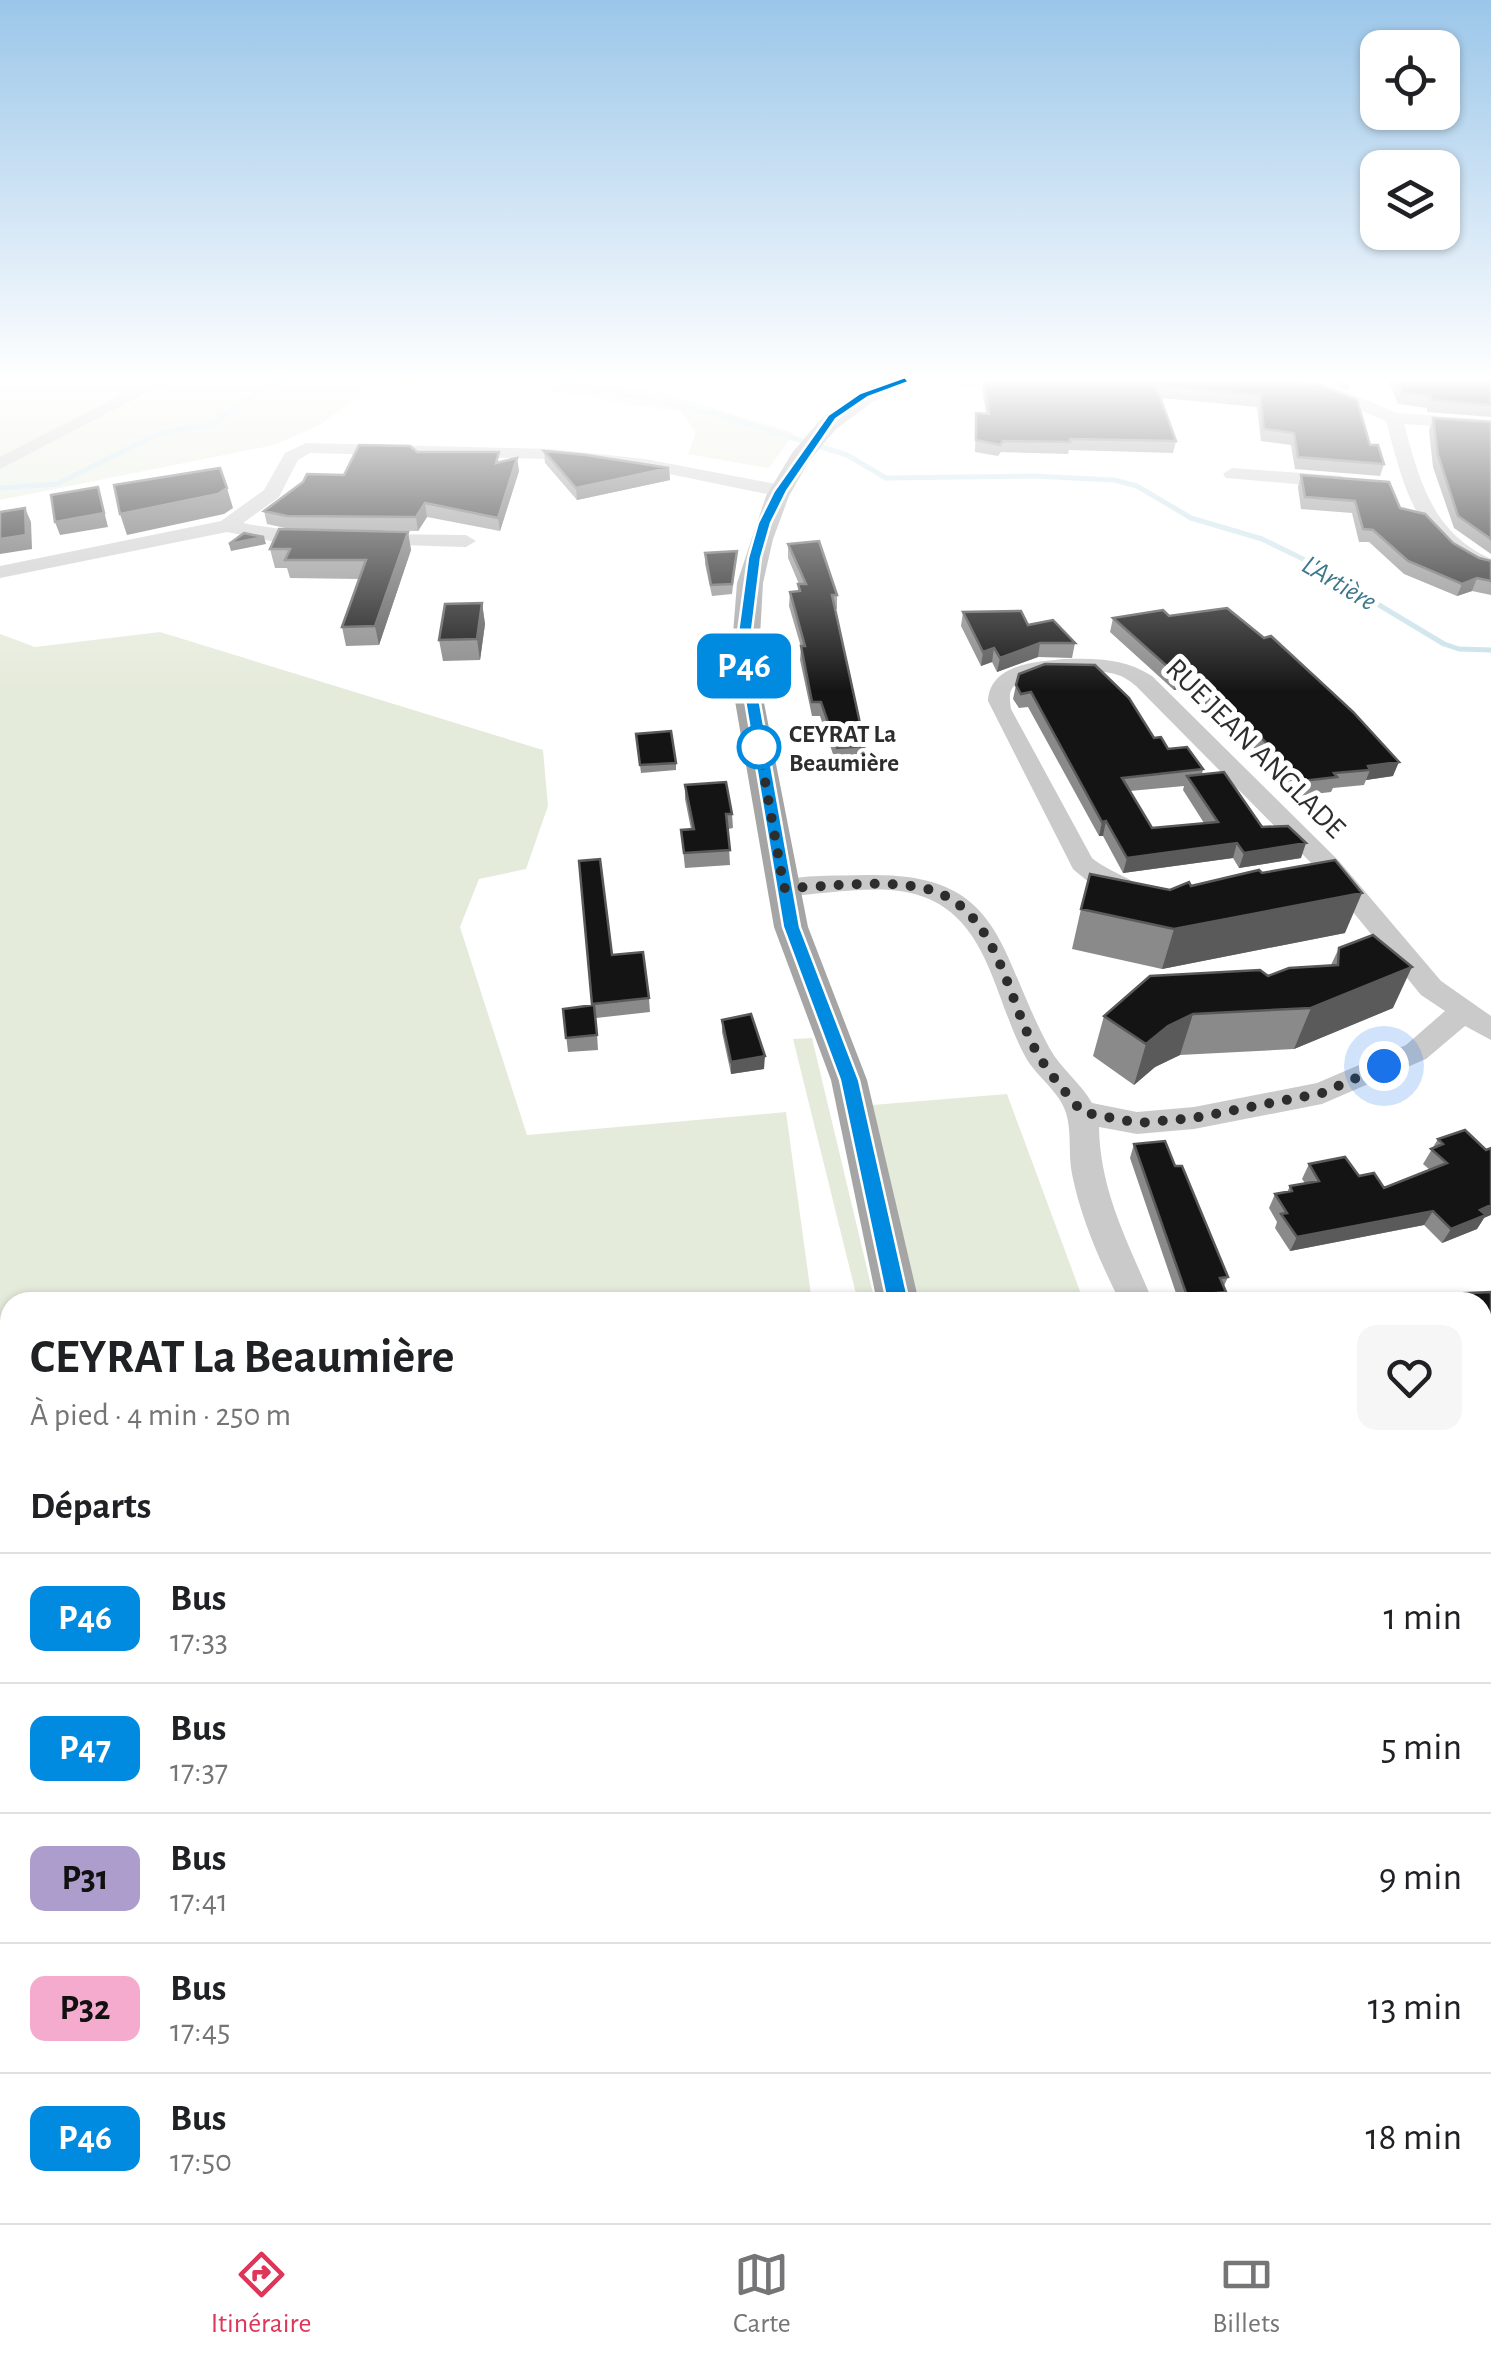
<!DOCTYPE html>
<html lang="fr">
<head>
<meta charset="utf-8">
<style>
	body { margin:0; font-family:"Alegreya Sans",sans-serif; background:#f6f6f6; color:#202124; height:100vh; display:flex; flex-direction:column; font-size:38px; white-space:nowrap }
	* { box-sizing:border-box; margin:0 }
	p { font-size:32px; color:#757577 }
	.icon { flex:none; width:55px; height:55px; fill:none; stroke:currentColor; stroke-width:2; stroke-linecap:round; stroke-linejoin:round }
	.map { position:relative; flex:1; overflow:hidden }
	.side { position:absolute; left:0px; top:1292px; width:1492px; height:932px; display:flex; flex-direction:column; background:#fff; border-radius:30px 30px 0 0; box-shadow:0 2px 8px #0004 }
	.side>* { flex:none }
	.badge { padding:0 20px; border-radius:15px; font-size:35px; line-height:65px }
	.controls { position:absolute; left:1360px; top:30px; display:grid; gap:20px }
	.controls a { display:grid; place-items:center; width:100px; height:100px; border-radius:20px; background:#fff; box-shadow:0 2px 8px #0004; font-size:50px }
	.you { position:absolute; width:50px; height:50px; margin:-25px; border:8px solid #fff; border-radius:50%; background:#1a73e8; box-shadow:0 0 0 15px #1a73e833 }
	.map>.badge { position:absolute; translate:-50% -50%; box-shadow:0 0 0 5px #fff }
	h2 { padding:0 30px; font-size:38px; line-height:90px }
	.round { display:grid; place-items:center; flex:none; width:105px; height:105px; border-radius:20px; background:#f6f6f6 }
	.overview { display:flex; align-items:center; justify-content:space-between; height:170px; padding:0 30px }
	h1 { font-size:48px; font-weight:700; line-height:75px }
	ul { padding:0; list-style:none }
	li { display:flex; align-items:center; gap:30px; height:130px; padding:0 30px; border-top:2px solid #e0e0e0 }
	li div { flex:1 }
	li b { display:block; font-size:38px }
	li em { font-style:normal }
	li .badge { min-width:110px; font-weight:700; text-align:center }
	.tab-bar { display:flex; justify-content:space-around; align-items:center; height:140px; border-top:2px solid #e0e0e0; background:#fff; font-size:28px; color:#757577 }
	.tab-bar a { display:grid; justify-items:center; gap:5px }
	.tab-bar .current { color:#df3558 }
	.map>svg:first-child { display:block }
	.green { fill:#e5ebdb }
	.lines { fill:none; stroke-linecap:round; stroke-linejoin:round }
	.stream { stroke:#c8e1ea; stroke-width:5 }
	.minor { fill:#cacaca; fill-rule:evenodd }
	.major { fill:#a5a5a5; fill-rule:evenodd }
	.wall { fill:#8a8a8a; fill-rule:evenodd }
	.shaded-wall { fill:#5a5a5a }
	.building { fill:#141414; stroke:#5a5a5a; stroke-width:2.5 }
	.line { fill:#008be0; stroke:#fff; stroke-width:2.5 }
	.walk { stroke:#2d2d2d; stroke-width:10; stroke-dasharray:0 18 }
	.stop-dot { fill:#fff; stroke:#008be0; stroke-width:5 }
	.labels { text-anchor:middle; stroke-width:10; stroke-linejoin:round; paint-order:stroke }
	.far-stop-label { font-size:25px; font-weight:bold; fill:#2d2d2d; stroke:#fff; text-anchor:start }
	.far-water-label { font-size:28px; font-style:italic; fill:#3f788c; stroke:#fff }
	.street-label { font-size:30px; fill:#2d2d2d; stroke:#fff }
</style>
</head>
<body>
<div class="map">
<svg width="1491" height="2223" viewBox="0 0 1491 2223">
	<rect width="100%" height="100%" fill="#fff"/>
	<path class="green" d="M 0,380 L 607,380 L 674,396 L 794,433 L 769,468 L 688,454 L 696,432 L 681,412 L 524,387 L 380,382 L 319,425 L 274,445 L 0,500 Z
		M 160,632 L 543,750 L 548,806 L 526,869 L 479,879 L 460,927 L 527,1135 L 786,1112 L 812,1302 L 10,1302 L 10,2215 L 872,2215 L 872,2223 L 0,2223 L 0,634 L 35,647 Z
		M 812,1038 L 875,1302 L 858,1302 L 793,1039 Z
		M 1007,1094 L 1084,1302 L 915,1302 L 872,1105 Z
		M 1483,1608 L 1491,1613 L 1491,2223 L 1039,2223 L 1039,2215 L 1482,2215 Z"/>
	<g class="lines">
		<path class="stream" d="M 550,380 L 717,414 L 847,455 L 886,478 L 1034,476 L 1114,480 L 1137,486 L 1191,518 L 1262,539 L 1301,558 L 1444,644 L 1459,649 L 1491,650
			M 0,488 L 57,484 L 160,433 L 212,424 L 259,392 L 285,380"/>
		<path class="minor" d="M 150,380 L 171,380 L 0,469 L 0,457 Z
			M 946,380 L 1026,380 L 1028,383 L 1020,388 L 954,385 Z
			M 1314,383 L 1326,383 L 1397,413 L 1491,420 L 1491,430 L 1404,424 C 1420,482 1432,532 1491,559 L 1491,572 C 1418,553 1403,485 1386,421 L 1314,391 Z
			M 306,443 L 551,449 L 645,459 L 781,485 L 790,491 L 781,497 L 645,469 L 551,459 L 310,453 L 298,460 L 279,497 L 243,523 C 260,527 317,532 326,539 L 323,543 L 290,545 L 227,532 L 0,578 L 0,566 L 221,521 L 264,490 L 285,453 Z
			M 1232,468 L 1341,476 L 1350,482 L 1341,488 L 1226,478 L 1223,474 Z
			M 372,534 L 466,535 L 476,541 L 466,547 L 365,544 L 362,540 Z
			M 1064,659 C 1095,658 1125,658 1152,676 L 1339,861 L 1441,981 L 1491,1016 L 1491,1040 L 1465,1026 L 1426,1059 L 1322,1104 L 1194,1129 L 1137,1134 L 1099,1127 C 1100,1192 1129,1244 1153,1302 L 1120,1302 C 1100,1261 1081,1219 1072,1174 C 1068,1154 1072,1132 1066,1113 C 1060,1092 1037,1077 1026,1058 C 995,1003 990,919 921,896 C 881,882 826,895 784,896 L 775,894 L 771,888 L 775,882 C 803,874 838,876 867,875 C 1006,872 997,953 1050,1049 C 1061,1069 1081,1083 1092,1103 L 1137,1112 L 1194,1107 L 1317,1083 L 1406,1045 L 1445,1011 L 1421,995 L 1321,873 L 1136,686 C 1130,681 1123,676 1115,674 C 1095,668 1028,669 1014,686 C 1008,692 1010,701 1011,709 L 1092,858 C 1108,872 1133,877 1145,892 L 1141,898 C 1117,905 1090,884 1073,869 L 988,701 C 990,664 1035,662 1064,659 Z
			M 1482,1372 L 1491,1372 L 1491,1402 L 1482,1403 Z"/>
		<path class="major" d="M 887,380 L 915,380 L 871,403 L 836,429 L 809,461 L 789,496 L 773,539 L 763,583 L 758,672 L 808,927 L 867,1080 L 919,1302 L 877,1302 L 831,1080 L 774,927 L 730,672 L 737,583 L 766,496 L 792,453 L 820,420 L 856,394 Z
			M 971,2215 L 1033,2215 L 1033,2223 L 971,2223 Z"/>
	</g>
	<path class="wall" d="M 983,380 L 1289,380 L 1370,445 L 1384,464 L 1380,476 L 1295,469 L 1291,445 L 1261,441 L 1257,407 L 1161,398 L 1176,441 L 1173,453 L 1069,450 L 1068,454 L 1001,452 L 998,456 L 975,452 L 976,413 L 986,414 L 982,389 Z
		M 1321,380 L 1351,380 L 1348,390 Z
		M 1388,380 L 1491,380 L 1491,417 L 1427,412 L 1427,408 L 1398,404 Z
		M 1433,418 L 1491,422 L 1491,554 L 1454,528 L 1433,467 L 1429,430 Z
		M 544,451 L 669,468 L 670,480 L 577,500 L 545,463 Z
		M 417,452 L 500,462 L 517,458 L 519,471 L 500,531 L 427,517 L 418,531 L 290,529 L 267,524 L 264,511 Z
		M 1301,475 L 1400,508 L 1453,543 L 1479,558 L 1491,561 L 1491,595 L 1472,591 L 1457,596 L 1404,574 L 1369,542 L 1359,542 L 1352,513 L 1301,509 L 1298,487 Z
		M 408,532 L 411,550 L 379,645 L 346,646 L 342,627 L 359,579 L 290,578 L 287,568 L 275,568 L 270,549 Z
		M 788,544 L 837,595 L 837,609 L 835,609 L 865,746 L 864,760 L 836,763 L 820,716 L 812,716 L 800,660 L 801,647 L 789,606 L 790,592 L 798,591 L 799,584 L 788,558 Z
		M 737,551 L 732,594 L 712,596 L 705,564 L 705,553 Z
		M 482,603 L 485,624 L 480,660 L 443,661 L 439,640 Z
		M 963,612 L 1028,625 L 1075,643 L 1072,658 L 1038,657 L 997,672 L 992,662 L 981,666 L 961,626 Z
		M 1169,616 L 1393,776 L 1366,780 L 1364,785 L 1333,788 L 1331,792 L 1297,796 L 1252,746 L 1240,748 L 1191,686 L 1174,690 L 1110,632 L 1113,618 Z
		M 1016,685 L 1154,738 L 1168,749 L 1203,769 L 1202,774 L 1301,858 L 1239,868 L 1233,858 L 1123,873 L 1103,836 L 1099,836 L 1028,707 L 1019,708 L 1013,699 ZM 1184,786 L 1183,790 L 1204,823 L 1152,828 L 1130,791 Z
		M 636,734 L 676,763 L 676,770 L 641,773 Z
		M 685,785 L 732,814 L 733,828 L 728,829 L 730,865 L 685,868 L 681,830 L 691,829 L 685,799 Z
		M 1262,873 L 1345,933 L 1162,969 L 1072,949 L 1081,909 L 1191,886 Z
		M 1339,948 L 1393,1008 L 1294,1049 L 1180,1055 L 1155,1067 L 1134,1085 L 1093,1056 L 1104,1016 L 1268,976 L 1331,965 Z
		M 612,955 L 649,998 L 650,1012 L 596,1018 L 598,1050 L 568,1052 L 563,1009 L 592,1006 Z
		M 722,1020 L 764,1069 L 731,1074 L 722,1032 Z
		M 1465,1130 L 1484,1218 L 1477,1229 L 1442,1243 L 1424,1225 L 1290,1251 L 1275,1228 L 1277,1222 L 1269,1208 L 1275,1194 L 1287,1192 L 1290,1186 L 1305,1183 L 1302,1179 L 1309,1164 L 1384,1188 L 1430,1170 L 1423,1164 L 1438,1139 Z
		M 1134,1144 L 1175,1166 L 1228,1277 L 1224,1286 L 1226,1292 L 1222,1302 L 1179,1302 L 1130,1158 Z
		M 1491,1292 L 1491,1341 L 1482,1342 L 1482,1302 Z
		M 1491,1418 L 1491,1467 L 1482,1448 L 1482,1423 L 1486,1419 Z"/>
	<path class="shaded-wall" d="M 517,458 L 519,471 L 500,531 L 498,518 Z
		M 669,468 L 670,480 L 577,500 L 576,488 Z
		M 98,487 L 108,527 L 60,535 L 55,522 Z
		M 227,488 L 233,508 L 224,514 L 127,535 L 120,514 Z
		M 425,503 L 427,517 L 418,531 L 416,517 Z
		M 25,508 L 31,522 L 32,549 L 0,554 L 0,539 Z
		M 408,532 L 411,550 L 379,645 L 375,626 Z
		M 264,537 L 266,544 L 231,551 L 229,544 Z
		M 1477,578 L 1472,591 L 1457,596 L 1462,584 Z
		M 482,603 L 485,624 L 480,660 L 477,639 Z
		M 1040,643 L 1038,657 L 997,672 L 1000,658 Z
		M 994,648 L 992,662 L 981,666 L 983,652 Z
		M 1195,672 L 1191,686 L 1174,690 L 1178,676 Z
		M 1256,732 L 1252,746 L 1240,748 L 1244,734 Z
		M 1399,762 L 1393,776 L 1366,780 L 1370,770 L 1368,766 Z
		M 1106,821 L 1103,836 L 1099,836 L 1102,822 Z
		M 1237,843 L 1233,858 L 1123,873 L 1127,858 Z
		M 1306,843 L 1301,858 L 1239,868 L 1244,853 Z
		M 1362,893 L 1345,933 L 1162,969 L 1174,929 Z
		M 1412,967 L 1393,1008 L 1294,1049 L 1311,1008 Z
		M 1193,1014 L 1180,1055 L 1155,1067 L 1134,1085 L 1146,1044 L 1168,1026 Z
		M 765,1056 L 764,1069 L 731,1074 L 731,1062 Z
		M 1491,1205 L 1491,1215 L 1484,1218 L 1477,1229 L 1442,1243 L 1451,1229 L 1480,1210 Z
		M 1433,1211 L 1424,1225 L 1290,1251 L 1297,1237 Z"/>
	<path class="building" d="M 984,380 L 1289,380 L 1318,384 L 1357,400 L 1370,445 L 1378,445 L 1384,464 L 1298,457 L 1294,433 L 1264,429 L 1260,395 L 1156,386 L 1176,441 L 1070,439 L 1070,442 L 1003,441 L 1000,445 L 976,440 L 976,413 L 989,414 Z
		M 1397,380 L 1491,380 L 1491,405 L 1431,400 L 1431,396 L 1402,393 Z
		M 1433,418 L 1491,422 L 1491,539 L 1458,516 L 1438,455 Z
		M 359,445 L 410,446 L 417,452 L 499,452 L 496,463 L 517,458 L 498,518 L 425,503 L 416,517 L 287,516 L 264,511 L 303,482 L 307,474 L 344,475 Z
		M 544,451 L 586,455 L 669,468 L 576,488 Z
		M 220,468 L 227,488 L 218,494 L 120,514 L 114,485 Z
		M 1301,475 L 1389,482 L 1400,508 L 1425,514 L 1453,543 L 1479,558 L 1491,561 L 1491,581 L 1477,578 L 1462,584 L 1408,561 L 1373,530 L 1363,529 L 1355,501 L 1305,497 Z
		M 98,487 L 104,513 L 55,522 L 51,495 Z
		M 25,508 L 26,535 L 0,539 L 0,512 Z
		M 279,529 L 408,532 L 375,626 L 342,627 L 366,560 L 285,560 L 290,549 L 270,549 Z
		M 244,533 L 264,537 L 229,544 Z
		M 819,541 L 837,595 L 832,595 L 865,746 L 837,748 L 821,702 L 812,702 L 801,646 L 805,646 L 790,592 L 800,591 L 798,584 L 806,584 L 788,544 Z
		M 737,551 L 732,584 L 711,585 L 705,553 Z
		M 482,603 L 477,639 L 439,640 L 445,604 Z
		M 1227,608 L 1264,638 L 1271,636 L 1353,712 L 1399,762 L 1368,766 L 1370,770 L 1334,773 L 1337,777 L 1302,781 L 1256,732 L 1244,734 L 1195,672 L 1178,676 L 1113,618 L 1163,610 L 1169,616 Z
		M 1021,611 L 1028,625 L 1053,620 L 1075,643 L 1040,643 L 1000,658 L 994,648 L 983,652 L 963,612 Z
		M 1045,664 L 1095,665 L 1129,698 L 1154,738 L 1161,737 L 1168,749 L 1187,747 L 1203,769 L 1122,778 L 1152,828 L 1218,822 L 1187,776 L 1224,772 L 1262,827 L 1288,826 L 1306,843 L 1244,853 L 1237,843 L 1127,858 L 1106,821 L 1102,822 L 1031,692 L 1021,694 L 1016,685 L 1019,674 Z
		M 671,731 L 676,763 L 640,765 L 636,734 Z
		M 726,782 L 732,814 L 726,814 L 730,850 L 684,853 L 681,830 L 694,829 L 685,785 Z
		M 600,859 L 612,955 L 643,952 L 649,998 L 592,1004 L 579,861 Z
		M 1335,860 L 1362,893 L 1174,929 L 1081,909 L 1090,874 L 1170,890 L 1189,882 L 1191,886 L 1259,870 L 1262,873 Z
		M 1373,935 L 1412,967 L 1311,1008 L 1193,1014 L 1168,1026 L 1146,1044 L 1104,1016 L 1150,976 L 1260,970 L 1268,976 L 1289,968 L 1338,965 L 1339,948 Z
		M 594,1005 L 597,1035 L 566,1038 L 563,1009 Z
		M 751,1014 L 765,1056 L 731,1062 L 722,1020 Z
		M 1465,1130 L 1486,1150 L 1491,1148 L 1491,1205 L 1480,1210 L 1486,1215 L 1451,1229 L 1433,1211 L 1297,1237 L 1281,1214 L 1287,1213 L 1275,1194 L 1292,1191 L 1290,1186 L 1319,1181 L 1309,1164 L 1345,1157 L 1359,1176 L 1374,1173 L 1384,1188 L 1447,1163 L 1431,1149 L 1443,1144 L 1438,1139 Z
		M 1165,1141 L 1175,1166 L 1182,1166 L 1228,1277 L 1220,1278 L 1226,1292 L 1187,1296 L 1134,1144 Z
		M 1491,1292 L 1491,1328 L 1482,1329 L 1482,1302 L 1342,1302 L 1399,1296 Z
		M 1491,1418 L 1491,1431 L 1486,1419 Z"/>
	<linearGradient id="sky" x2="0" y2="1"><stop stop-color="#9bc6e9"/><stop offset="0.55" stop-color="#fff"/><stop offset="1" stop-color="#fff" stop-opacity="0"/></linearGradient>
	<rect width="1491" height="691" fill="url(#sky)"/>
	<path class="line" d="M 905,377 L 909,382 L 868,397 L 836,419 L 787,491 L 771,523 L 761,558 L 750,647 L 800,927 L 859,1080 L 909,1302 L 898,1312 L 887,1302 L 840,1080 L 783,927 L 736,647 L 748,558 L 758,523 L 774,491 L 828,415 L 860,393 Z"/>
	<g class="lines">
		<path class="walk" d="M 759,747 L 784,888 C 828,887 880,879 923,888 C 1000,905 1005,1000 1040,1058 C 1052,1077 1068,1095 1082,1112 L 1138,1123 L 1194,1118 L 1322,1093 L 1384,1066"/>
	</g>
	<circle class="stop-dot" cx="759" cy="747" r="20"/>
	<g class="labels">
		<g class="far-stop-label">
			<text x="789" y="742">CEYRAT La<tspan x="789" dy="29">Beaumière</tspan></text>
		</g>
		<g class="far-water-label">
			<text transform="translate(1340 582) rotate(31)" y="10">L'Artière</text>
		</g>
		<g class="street-label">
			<text transform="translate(1256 748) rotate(45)" y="10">RUE JEAN ANGLADE</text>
		</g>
	</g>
</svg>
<div class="controls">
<a><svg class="icon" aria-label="locate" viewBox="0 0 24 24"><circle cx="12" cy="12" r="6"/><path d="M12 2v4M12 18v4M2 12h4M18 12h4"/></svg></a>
<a><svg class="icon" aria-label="layers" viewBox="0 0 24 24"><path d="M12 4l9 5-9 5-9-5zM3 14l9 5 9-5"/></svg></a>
</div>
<div class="you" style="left:1384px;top:1066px"></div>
<b class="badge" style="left:744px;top:666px;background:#008be0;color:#fff">P46</b>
<section class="side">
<div class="overview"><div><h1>CEYRAT La Beaumière</h1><p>À pied · 4 min · 250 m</p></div><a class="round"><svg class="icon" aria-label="heart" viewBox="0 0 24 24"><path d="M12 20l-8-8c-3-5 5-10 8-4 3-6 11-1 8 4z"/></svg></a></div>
<h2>Départs</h2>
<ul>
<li><span class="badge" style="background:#008be0;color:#fff">P46</span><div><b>Bus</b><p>17:33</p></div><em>1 min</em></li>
<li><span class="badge" style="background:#008be0;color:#fff">P47</span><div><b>Bus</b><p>17:37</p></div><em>5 min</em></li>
<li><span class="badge" style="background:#ac9dcc;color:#111">P31</span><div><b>Bus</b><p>17:41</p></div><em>9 min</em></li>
<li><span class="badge" style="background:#f4abcd;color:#111">P32</span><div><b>Bus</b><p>17:45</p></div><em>13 min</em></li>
<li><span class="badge" style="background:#008be0;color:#fff">P46</span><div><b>Bus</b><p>17:50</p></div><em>18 min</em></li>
</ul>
</section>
</div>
<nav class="tab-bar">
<a class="current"><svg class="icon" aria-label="directions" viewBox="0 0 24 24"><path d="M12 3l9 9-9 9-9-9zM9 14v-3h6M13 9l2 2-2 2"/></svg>Itinéraire</a>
<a><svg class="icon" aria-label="map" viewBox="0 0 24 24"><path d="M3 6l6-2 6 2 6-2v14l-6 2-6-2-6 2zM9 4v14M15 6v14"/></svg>Carte</a>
<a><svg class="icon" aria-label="tickets" viewBox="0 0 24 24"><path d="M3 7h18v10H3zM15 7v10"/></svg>Billets</a>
</nav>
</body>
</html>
